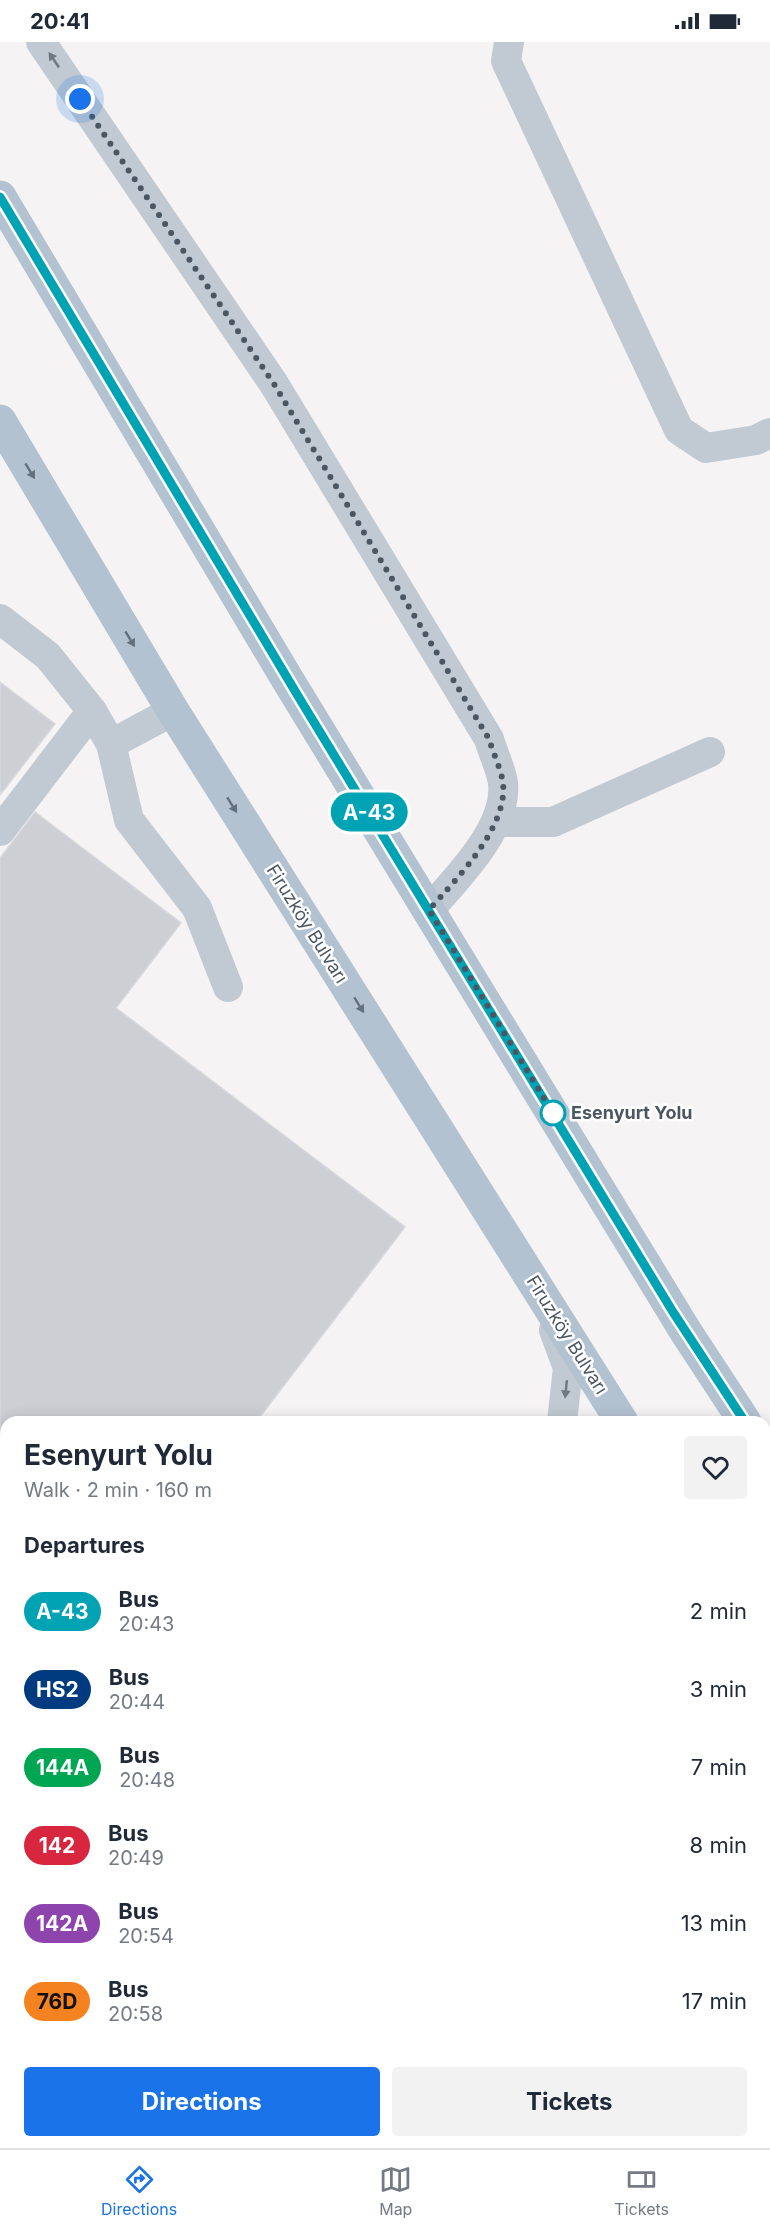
<!DOCTYPE html>
<html lang="en">
<head>
<meta charset="utf-8">
<style>
	body { margin:0; font-family:Inter,sans-serif; background:#f2f2f3; color:#1f2937; height:100vh; display:flex; flex-direction:column; font-size:22px; white-space:nowrap }
	* { box-sizing:border-box; margin:0 }
	p { font-size:20px; color:#747a83 }
	.icon { flex:none; width:33px; height:33px; fill:none; stroke:currentColor; stroke-width:2; stroke-linecap:round; stroke-linejoin:round }
	.map { position:relative; flex:1; overflow:hidden }
	.drawer { position:absolute; left:0px; top:1374px; width:771px; height:732px; display:flex; flex-direction:column; background:#fff; border-radius:18px 18px 0 0; box-shadow:0 3px 15px #0003 }
	.drawer>* { flex:none }
	.badge { padding:0 12px; border-radius:20px; font-size:21px; line-height:39px }
	.you { position:absolute; width:30px; height:30px; margin:-15px; border:4px solid #fff; border-radius:50%; background:#1a73e8; box-shadow:0 0 0 9px #1a73e833 }
	.map>.badge { position:absolute; translate:-50% -50%; box-shadow:0 0 0 3px #fff }
	h2 { padding:0 24px; font-size:22px; line-height:54px }
	.round { display:grid; place-items:center; flex:none; width:63px; height:63px; border-radius:6px; background:#f2f2f3 }
	.overview { display:flex; align-items:center; justify-content:space-between; height:102px; padding:0 24px }
	h1 { font-size:28px; font-weight:700; line-height:45px }
	.cta { display:flex; gap:12px; margin-top:auto; padding:12px 24px }
	.cta a { flex:1; height:69px; border-radius:6px; background:#1a73e8; color:#fff; font-size:24px; font-weight:700; line-height:69px; text-align:center }
	.cta a+a { background:#f2f2f3; color:#1f2937 }
	ul { padding:0; list-style:none }
	li { display:flex; align-items:center; gap:18px; height:78px; padding:0 24px }
	li div { flex:1 }
	li b { display:block; font-size:22px }
	li em { font-style:normal }
	li .badge { min-width:66px; font-weight:700; text-align:center }
	.status { display:flex; justify-content:space-between; align-items:center; height:42px; padding:0 30px; background:#fff; direction:ltr }
	.status svg { height:16px; fill:currentColor }
	.menu { display:flex; justify-content:space-around; align-items:center; height:84px; border-top:2px solid #e0e1e3; background:#fff; font-size:16px; color:#747a83 }
	.menu a { display:grid; justify-items:center; gap:3px }
	.menu .selected { color:#1a73e8 }
	.map>svg:first-child { display:block }
	.building { fill:#cdcfd5; stroke:#d7d9de; stroke-width:1.5 }
	.lines { fill:none; stroke-linecap:round; stroke-linejoin:round }
	.lane { stroke:#c1cad2; stroke-width:30 }
	.street { stroke:#c1cad2; stroke-width:33 }
	.secondary { stroke:#c1cbd6; stroke-width:33 }
	.primary { stroke:#b3c2d1; stroke-width:33 }
	.oneway { fill:#6e7983 }
	.oneway2 { fill:#64717d }
	.line-casing { stroke:#fff; stroke-width:14 }
	.line { stroke:#00a3b4; stroke-width:9 }
	.walk { stroke:#4a5661; stroke-width:6; stroke-dasharray:0 10.8 }
	.stop-dot { fill:#fff; stroke:#00a3b4; stroke-width:3 }
	.labels { text-anchor:middle; stroke-width:5; stroke-linejoin:round; paint-order:stroke }
	.street-label { font-size:18px; fill:#4a5661; stroke:#fff }
	.stop-label { font-size:18px; font-weight:bold; fill:#4a5661; stroke:#fff; text-anchor:start }
</style>
</head>
<body>
<div class="status"><b>20:41</b><svg viewBox="0 0 49 12"><path d="M0 12V9h3v3zM5 12V6h3v6zM10 12V3h3v9zM15 12V0h3v12zM26 1h20v11H26zM47 4h2v5h-2z"/></svg></div>
<div class="map">
<svg width="770" height="2106" viewBox="0 0 770 2106">
	<rect width="100%" height="100%" fill="#f5f3f3"/>
	<path class="building" d="M 0,640 L 55,682 L 0,753 Z
		M 35,770 L 181,881 L 116,966 L 405,1185 L 256,1380 L 6,1380 L 6,1657 L 0,1652 L 0,816 Z
		M 770,1719 L 770,1834 L 765,1840 L 765,1726 Z
		M 770,1852 L 770,1887 L 765,1883 L 765,1858 Z
		M 765,1930 L 770,1934 L 770,1992 L 765,1998 Z
		M 6,2091 L 6,2100 L 107,2100 L 102,2106 L 0,2106 L 0,2099 Z
		M 117,2100 L 172,2100 L 180,2106 L 112,2106 Z
		M 314,2100 L 337,2100 L 344,2106 L 309,2106 Z
		M 606,2100 L 679,2100 L 674,2106 L 613,2106 Z"/>
	<g class="lines">
		<path class="lane" d="M 41,0 L 274,342 L 489,697 C 493,711 501,727 503,741 C 508,786 456,837 429,868
			M 509,0 L 506,19 L 679,388 L 706,406 L 756,398 L 770,391
			M 0,577 L 48,614 L 92,669 L 111,702 L 173,669
			M 111,702 L 129,778 L 197,866 L 228,945
			M 496,780 L 553,780 L 710,710
			M 0,789 L 92,669
			M 554,1288 L 568,1326 L 562,1380"/>
		<path class="street" d="M 765,1657 L 770,1650
			M 0,1990 L 6,1982
			M 765,2071 L 770,2065
			M 253,2106 L 259,2100
			M 736,2106 L 741,2100"/>
		<path class="secondary" d="M 0,1786 L 6,1790
			M 414,2100 L 422,2106"/>
		<path class="primary" d="M 0,155 L 286,635 L 686,1290 L 745,1380
			M 0,379 L 173,669 L 622,1380
			M 765,1410 L 770,1418
			M 765,1606 L 770,1614"/>
	</g>
	<defs><path id="oneway-solid" d="M-6-.8H1V-3.2L6.5 0L1 3.2V.8H-6Z" transform="scale(1.5)"/></defs>
	<g class="oneway">
		<use href="#oneway-solid" transform="translate(54 18) rotate(-124)"/>
		<use href="#oneway-solid" transform="translate(566 1347) rotate(96)"/>
	</g>
	<g class="oneway2">
		<use href="#oneway-solid" transform="translate(30 429) rotate(59)"/>
		<use href="#oneway-solid" transform="translate(130 597) rotate(59)"/>
		<use href="#oneway-solid" transform="translate(232 763) rotate(58)"/>
		<use href="#oneway-solid" transform="translate(359 963) rotate(58)"/>
	</g>
	<g class="lines">
		<g class="line-casing">
			<path id="line" d="M 0,155 L 298,654 L 673,1270 L 745,1380"/>
		</g>
		<use href="#line" class="line"/>
		<path class="walk" d="M 80,57 L 274,342 L 489,697 C 493,711 501,727 503,741 C 508,786 456,837 429,868 L 553,1071"/>
	</g>
	<circle class="stop-dot" cx="553" cy="1071" r="12"/>
	<g class="labels">
		<g class="street-label">
			<text transform="translate(307 882) rotate(58)" y="6">Firuzköy Bulvarı</text>
			<text transform="translate(567 1293) rotate(58)" y="6">Firuzköy Bulvarı</text>
		</g>
		<g class="stop-label">
			<text x="571" y="1077">Esenyurt Yolu</text>
		</g>
	</g>
</svg>
<div class="you" style="left:80px;top:57px"></div>
<b class="badge" style="left:369px;top:770px;background:#00a3b4;color:#fff">A-43</b>
<section class="drawer">
<div class="overview"><div><h1>Esenyurt Yolu</h1><p>Walk · 2 min · 160 m</p></div><a class="round"><svg class="icon" aria-label="heart" viewBox="0 0 24 24"><path d="M12 20l-8-8c-3-5 5-10 8-4 3-6 11-1 8 4z"/></svg></a></div>
<h2>Departures</h2>
<ul>
<li><span class="badge" style="background:#00a3b4;color:#fff">A-43</span><div><b>Bus</b><p>20:43</p></div><em>2 min</em></li>
<li><span class="badge" style="background:#003b80;color:#fff">HS2</span><div><b>Bus</b><p>20:44</p></div><em>3 min</em></li>
<li><span class="badge" style="background:#00a651;color:#fff">144A</span><div><b>Bus</b><p>20:48</p></div><em>7 min</em></li>
<li><span class="badge" style="background:#d7263d;color:#fff">142</span><div><b>Bus</b><p>20:49</p></div><em>8 min</em></li>
<li><span class="badge" style="background:#8e44ad;color:#fff">142A</span><div><b>Bus</b><p>20:54</p></div><em>13 min</em></li>
<li><span class="badge" style="background:#f58220;color:#111">76D</span><div><b>Bus</b><p>20:58</p></div><em>17 min</em></li>
</ul>
<div class="cta"><a>Directions</a><a>Tickets</a></div>
</section>
</div>
<nav class="menu">
<a class="selected"><svg class="icon" aria-label="directions" viewBox="0 0 24 24"><path d="M12 3l9 9-9 9-9-9zM9 14v-3h6M13 9l2 2-2 2"/></svg>Directions</a>
<a><svg class="icon" aria-label="map" viewBox="0 0 24 24"><path d="M3 6l6-2 6 2 6-2v14l-6 2-6-2-6 2zM9 4v14M15 6v14"/></svg>Map</a>
<a><svg class="icon" aria-label="tickets" viewBox="0 0 24 24"><path d="M3 7h18v10H3zM15 7v10"/></svg>Tickets</a>
</nav>
</body>
</html>
